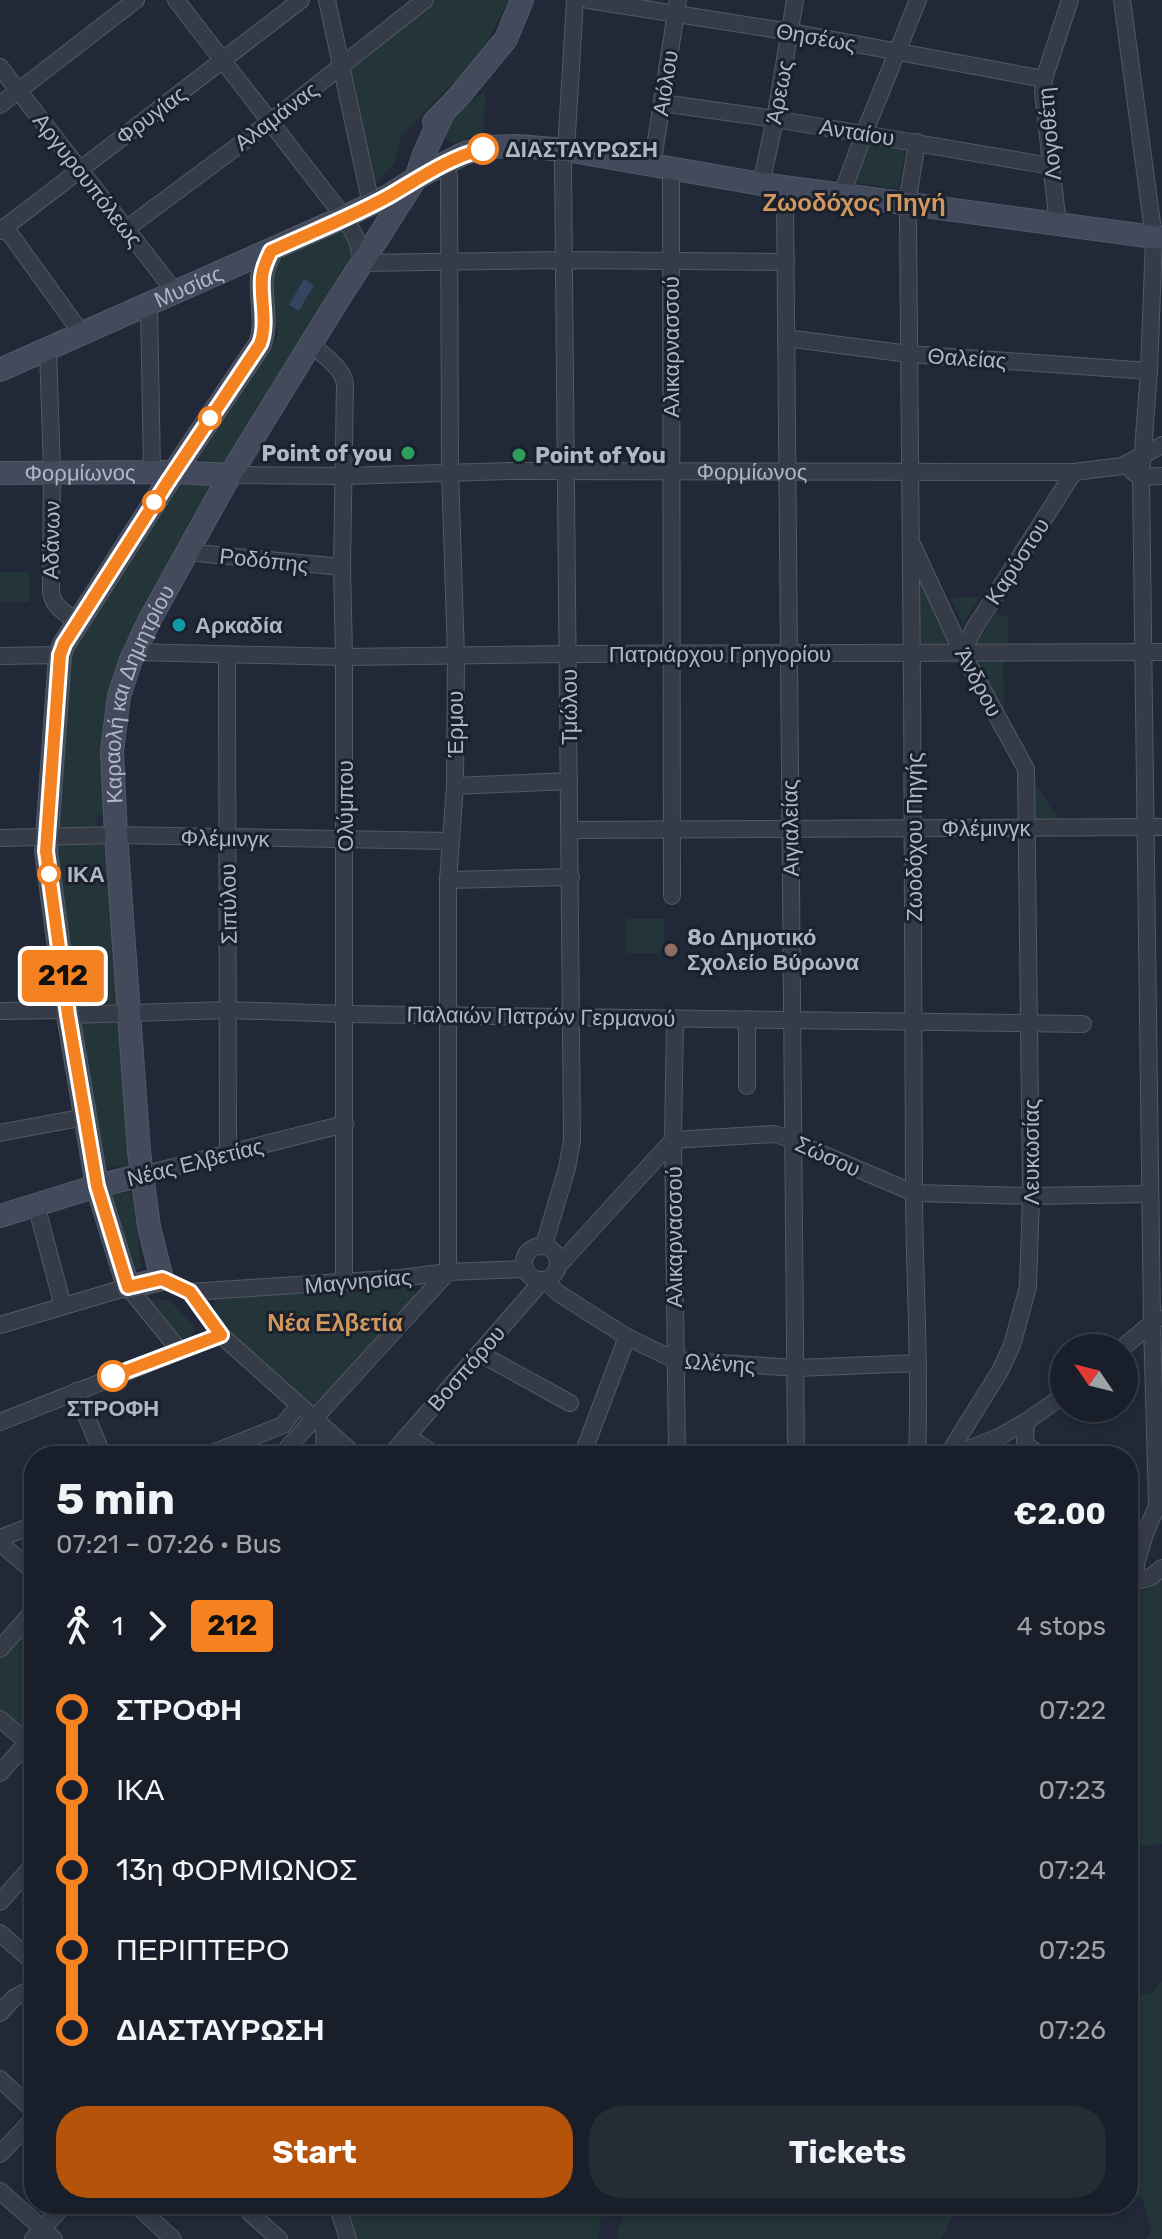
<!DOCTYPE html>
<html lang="en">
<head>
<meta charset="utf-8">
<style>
	body { margin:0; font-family:Rubik,sans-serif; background:#262c36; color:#f1f3f6; height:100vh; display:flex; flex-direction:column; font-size:30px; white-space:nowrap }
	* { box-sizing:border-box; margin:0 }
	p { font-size:26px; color:#9fa2a8 }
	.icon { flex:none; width:44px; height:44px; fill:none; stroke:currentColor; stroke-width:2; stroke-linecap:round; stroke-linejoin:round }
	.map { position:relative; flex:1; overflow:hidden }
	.details { position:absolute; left:24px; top:1446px; width:1114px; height:768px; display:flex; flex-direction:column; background:#191f2a; border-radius:32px; box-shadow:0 4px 12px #0003,0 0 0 2px #373d47 }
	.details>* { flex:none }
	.badge { padding:0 16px; border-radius:6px; font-size:28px; line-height:52px }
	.needle { width:52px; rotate:305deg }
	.controls { position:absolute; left:1050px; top:1334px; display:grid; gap:16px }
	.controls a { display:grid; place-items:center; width:88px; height:88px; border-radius:50%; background:#191f2a; box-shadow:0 4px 12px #0003,0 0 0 2px #373d47; font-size:40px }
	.map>.badge { position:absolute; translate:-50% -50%; box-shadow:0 0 0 4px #fff }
	.legs { display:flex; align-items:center; gap:12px; height:88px; padding:0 32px; font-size:26px }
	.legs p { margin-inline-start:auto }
	.headline { display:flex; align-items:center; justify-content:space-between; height:136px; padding:0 32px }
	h1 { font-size:44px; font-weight:700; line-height:60px }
	.primary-button { display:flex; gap:16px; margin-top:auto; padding:16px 32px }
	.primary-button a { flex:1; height:92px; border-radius:32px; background:#b45309; color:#fff; font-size:32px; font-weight:700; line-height:92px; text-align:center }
	.primary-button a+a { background:#262c36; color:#f1f3f6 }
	ul { padding:0 32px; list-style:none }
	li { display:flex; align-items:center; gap:28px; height:80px; font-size:30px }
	li i { display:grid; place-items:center; width:12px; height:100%; margin:0 10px; background:currentColor }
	li i::after { content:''; width:20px; height:20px; margin:-10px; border:6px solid; border-radius:50%; background:#191f2a }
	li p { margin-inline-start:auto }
	li:first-child i { background:linear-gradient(#0000 50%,currentColor 0) }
	li:last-child i { background:linear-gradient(currentColor 50%,#0000 0) }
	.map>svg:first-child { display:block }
	.green { fill:#233539 }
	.water { fill:#35445f }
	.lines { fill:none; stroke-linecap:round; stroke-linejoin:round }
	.street-casing { stroke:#525966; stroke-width:18 }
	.secondary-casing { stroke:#525966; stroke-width:24 }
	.street { stroke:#353c48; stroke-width:16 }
	.secondary { stroke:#434a5b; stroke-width:22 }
	.line-1-casing { stroke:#fff; stroke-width:18 }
	.line-1 { stroke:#f58220; stroke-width:12 }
	.stop-1-dot { fill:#fff; stroke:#f58220; stroke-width:4 }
	.leisure-dot { fill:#2e9e5b; stroke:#1a212d; stroke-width:3 }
	.culture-dot { fill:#0f9aa8; stroke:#1a212d; stroke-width:3 }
	.education-dot { fill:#8d6e63; stroke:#1a212d; stroke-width:3 }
	.labels { text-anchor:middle; stroke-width:6; stroke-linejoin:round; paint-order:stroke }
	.street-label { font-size:22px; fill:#afb6c5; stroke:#1a212d }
	.stop-label { font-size:22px; font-weight:bold; fill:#afb6c5; stroke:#1a212d; text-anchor:start }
	.poi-label { font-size:22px; font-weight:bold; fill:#afb6c5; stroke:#1a212d; text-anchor:start }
	.neighbourhood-label { font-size:24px; font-weight:bold; fill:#d1975e; stroke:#1a212d }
</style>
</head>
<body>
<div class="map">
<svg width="1162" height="2239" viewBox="0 0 1162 2239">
	<rect width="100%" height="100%" fill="#212938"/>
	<path class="green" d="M 436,0 L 509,0 L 486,44 L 462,73 L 402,135 L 394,164 L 376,184 L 351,64 Z
		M 485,91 L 484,132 L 455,143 L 446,139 L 446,125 L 453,114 Z
		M 868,137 L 906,144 L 899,189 L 849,182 Z
		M 343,227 L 352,249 L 351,256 L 233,451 L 232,461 L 214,463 L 197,459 L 275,341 L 278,334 L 270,273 L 285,253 Z
		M 208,482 L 211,487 L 137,619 L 107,813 L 98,815 L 96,818 L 96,828 L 60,830 L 56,827 L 60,729 L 72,645 L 176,483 Z
		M 0,572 L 29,572 L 29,602 L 0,602 Z
		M 920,574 L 953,635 L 945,644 L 915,645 L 914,579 Z
		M 980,597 L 963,624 L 950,598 Z
		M 996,612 L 1008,618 L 1008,643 L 977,644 Z
		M 1003,661 L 1004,711 L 977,662 Z
		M 1034,781 L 1060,822 L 1032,823 Z
		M 104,844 L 109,847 L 120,1004 L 75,1006 L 55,850 L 59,845 Z
		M 626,919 L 664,919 L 664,953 L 626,953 Z
		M 116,1020 L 120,1022 L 130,1161 L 128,1165 L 106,1168 L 103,1167 L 80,1027 L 83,1022 Z
		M 128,1192 L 132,1194 L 141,1265 L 140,1269 L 133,1270 L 110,1199 L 112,1195 Z
		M 407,1284 L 414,1292 L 416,1301 L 319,1406 L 307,1405 L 233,1338 L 212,1313 L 216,1297 Z
		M 142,1299 L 167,1300 L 171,1302 L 192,1324 L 195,1330 L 192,1338 L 178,1343 Z
		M 1162,1576 L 1162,1844 L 1128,1848 L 1128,1593 L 1143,1591 Z
		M 34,1610 L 34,1735 L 0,1719 L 0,1649 Z
		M 1162,1981 L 1162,2239 L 1146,2239 L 1151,2231 L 1143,2199 L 1132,2195 L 1132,2188 L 1128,2185 L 1128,2118 L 1137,2005 L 1140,1994 L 1152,1993 Z
		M 342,2204 L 524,2204 L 530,2213 L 546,2228 L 531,2213 L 526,2204 L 556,2204 L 558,2207 L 564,2204 L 620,2204 L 619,2207 L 596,2210 L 602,2209 L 598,2239 L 352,2239 Z
		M 627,2204 L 957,2204 L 945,2233 L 941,2239 L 617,2239 L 618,2229 Z"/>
	<path class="water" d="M 304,279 L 314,285 L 299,311 L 289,305 Z"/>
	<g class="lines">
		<g class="street-casing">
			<g id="street">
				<path d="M 176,0 L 344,217 C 354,233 361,244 361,263 L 564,260 L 786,262"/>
				<path d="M 327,0 L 371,204"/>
				<path d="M 588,0 L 791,32 L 1044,79"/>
				<path d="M 1122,0 L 1154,238 L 1149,371 L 1141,477 L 1152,1323 L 1157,1506 L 1145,1534 L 1136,1564 L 1136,1575 L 1141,1580 L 1151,1577 L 1162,1568"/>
				<path d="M 0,67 L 176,293"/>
				<path d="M 662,103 L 775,119 L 1051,166"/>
				<path d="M 0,105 L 136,0"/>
				<path d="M 566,150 L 575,0"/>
				<path d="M 652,166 L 678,0"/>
				<path d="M 671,181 L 672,896"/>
				<path d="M 761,184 L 775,119 L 795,0"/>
				<path d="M 842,194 L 864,134 L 918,0"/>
				<path d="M 785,200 L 796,1456"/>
				<path d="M 907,204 L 917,142"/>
				<path d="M 908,218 C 911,542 914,865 914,1189 C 914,1278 921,1367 917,1456"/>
				<path d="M 1058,225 L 1043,92 L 1044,79 L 1070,0"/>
				<path d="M 5,227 L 82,334"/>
				<path d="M 126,229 L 270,122 L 425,0"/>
				<path d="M 0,231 L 301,0"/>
				<path d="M 149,305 L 152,472"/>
				<path d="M 786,338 L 909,354 L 1149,371"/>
				<path d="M 311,344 C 323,355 343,368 345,384 L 342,567 L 344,657 L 344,1282"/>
				<path d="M 48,349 L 52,471 L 51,592 C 53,607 66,614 79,622"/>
				<path d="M 1133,472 L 1141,477 L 1162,476"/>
				<path id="s1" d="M 230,475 L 344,476 L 510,471 L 1074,472 L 1122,466 L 1162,445"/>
				<path d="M 913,546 L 962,652 L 1026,769 L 1031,1196 L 1028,1287 L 1012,1345 L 1000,1371 L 947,1456"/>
				<path d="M 187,552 L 342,567"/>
				<path d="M 135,652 L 344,657 L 569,654 L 1162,652"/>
				<path d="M 962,652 L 975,627 L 1074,472"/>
				<path d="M 0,656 L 60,655"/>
				<path d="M 227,656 L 228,1153"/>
				<path d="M 455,786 L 569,781"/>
				<path d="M 570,830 L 1162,827"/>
				<path d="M 0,838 L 116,835 L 450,841"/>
				<path d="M 448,880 L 571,877"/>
				<path d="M 0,1011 L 62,1010 L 68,1015 L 229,1010 L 345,1014 L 1083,1024"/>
				<path d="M 675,1018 L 673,1140 L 677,1456"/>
				<path d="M 747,1019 L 747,1086"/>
				<path d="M 0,1133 L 85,1117"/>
				<path d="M 142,1175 L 345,1124"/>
				<path d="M 36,1205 L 63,1306"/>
				<path d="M 544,1245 L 567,1168 L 572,1140 L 563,164"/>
				<circle cx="541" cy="1263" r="17"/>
				<path d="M 559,1265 L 673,1140 L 774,1134 L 794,1140 L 806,1147 L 914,1193 L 1031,1196 L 1150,1194"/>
				<path d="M 448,1272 L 448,880 L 455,786 L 456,656 L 450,472 L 449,176"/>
				<path d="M 162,1279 L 190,1292 L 221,1335 L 356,1456"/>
				<path d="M 545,1280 L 558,1293 L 627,1337 L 675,1360 L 797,1368 L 918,1363"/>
				<path d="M 190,1292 L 401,1278 L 448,1272 L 525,1269"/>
				<path d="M 0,1325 L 128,1287 L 180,1351"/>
				<path d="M 1122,1348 L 1158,1318"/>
				<path d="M 479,1353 L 570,1403"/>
				<path d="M 76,1391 L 103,1456"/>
				<path d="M 0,1422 L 221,1335"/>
				<path d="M 1026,1422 L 1025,1444 L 1041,1456"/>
				<path d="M 324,1429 L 325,1456"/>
				<path d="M 407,1436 L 437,1456"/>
				<path d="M 205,1456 L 283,1425 L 298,1406"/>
				<path d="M 280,1456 L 448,1272"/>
				<path d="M 390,1456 L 542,1281"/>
				<path d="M 582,1456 L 627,1337"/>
				<path d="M 951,1456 L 999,1437 L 1030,1419 L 1064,1395"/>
				<path d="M 0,1538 L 34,1525"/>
				<path d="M 0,1543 L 34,1572"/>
				<path d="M 0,1649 L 34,1610"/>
				<path d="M 0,1719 L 34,1748"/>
				<path d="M 0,1773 L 34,1735"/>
				<path d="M 0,1902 L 34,1864"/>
				<path d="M 0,1933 L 34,1963"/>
				<path d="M 0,2013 L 14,1998 L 34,1987"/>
				<path d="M 0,2079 L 34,2111"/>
				<path d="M 0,2154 L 34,2118"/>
				<path d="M 0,2191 L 54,2239"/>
				<path d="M 135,2204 L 173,2239"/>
				<path d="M 337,2204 L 348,2239"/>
				<path d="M 250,2213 L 279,2239"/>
				<path d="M 33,2239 L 65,2204"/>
			</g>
		</g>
		<g class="secondary-casing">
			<g id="secondary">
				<path d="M 434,122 L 459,96 L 506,39 L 522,0"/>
				<path id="s2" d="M 271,251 C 267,259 263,267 262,277 C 260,299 268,323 260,344 L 174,472 L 64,644 L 60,655 L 46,851 L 68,1015 L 97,1186 L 128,1287 L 162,1279 L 149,1227 L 139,1151 L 116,835 L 112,751 L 119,696 L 131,660 L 149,621 L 230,475 L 333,308 L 416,178 L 424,154 L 443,113"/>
				<path id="s3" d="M 0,370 L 344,217 L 388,196 L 416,178 L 465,153 L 490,147 L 517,146 L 566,150 L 761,184 L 1162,238"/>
				<path id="s4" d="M 0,473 L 174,472 L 230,475"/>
				<path d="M 0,1216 L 97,1186 L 142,1175"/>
			</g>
		</g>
		<use href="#street" class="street"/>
		<use href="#secondary" class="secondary"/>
	</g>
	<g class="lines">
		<g class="line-1-casing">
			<path id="line-1" d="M 113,1376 L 221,1335 L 190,1292 L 162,1279 L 128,1287 L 97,1186 L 68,1015 L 46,851 L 60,655 L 64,644 L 167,483 L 260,344 C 268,323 260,299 262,277 C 263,268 267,259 271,251 C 310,233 351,217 389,196 C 420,178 448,158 483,149"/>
		</g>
		<use href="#line-1" class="line-1"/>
	</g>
	<g class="stop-1-dot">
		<circle cx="483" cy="149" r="14"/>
		<circle cx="210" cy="418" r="10"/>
		<circle cx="154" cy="502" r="10"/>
		<circle cx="49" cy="874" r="10"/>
		<circle cx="113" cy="1376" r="14"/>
	</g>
	<g class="leisure-dot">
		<circle cx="408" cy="453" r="8"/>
		<circle cx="519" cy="455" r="8"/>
	</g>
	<circle class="culture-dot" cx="179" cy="625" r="8"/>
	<circle class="education-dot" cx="671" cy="950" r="8"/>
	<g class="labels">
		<g class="street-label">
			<text transform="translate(816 37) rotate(10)" y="8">Θησέως</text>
			<text transform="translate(665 83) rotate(-81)" y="8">Αιόλου</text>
			<text transform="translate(779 92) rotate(-79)" y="8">Άρεως</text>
			<text transform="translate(151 115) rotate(-37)" y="8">Φρυγίας</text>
			<text transform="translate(276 116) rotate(-37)" y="8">Αλαμάνας</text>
			<text transform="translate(857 132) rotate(9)" y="8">Ανταίου</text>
			<text transform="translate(1049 134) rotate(-95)" y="8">Λογοθέτη</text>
			<text transform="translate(88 180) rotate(52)" y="8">Αργυρουπόλεως</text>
			<text dy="8" stroke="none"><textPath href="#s3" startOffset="206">Μυσίας</textPath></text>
			<text transform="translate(671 347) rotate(-90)" y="8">Αλικαρνασσού</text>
			<text transform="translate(967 358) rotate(4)" y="8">Θαλείας</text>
			<text dy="8" stroke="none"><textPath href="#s4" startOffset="80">Φορμίωνος</textPath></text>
			<text dy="8" stroke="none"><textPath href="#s1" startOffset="522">Φορμίωνος</textPath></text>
			<text transform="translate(51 540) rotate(-89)" y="8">Αδάνων</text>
			<text transform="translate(264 560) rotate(6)" y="8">Ροδόπης</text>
			<text transform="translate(1017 561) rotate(-57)" y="8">Καρύστου</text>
			<text x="720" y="662">Πατριάρχου Γρηγορίου</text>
			<text transform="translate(979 682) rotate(62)" y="8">Άνδρου</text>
			<text dy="8" stroke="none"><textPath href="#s2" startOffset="1734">Καραολή και Δημητρίου</textPath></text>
			<text transform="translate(569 707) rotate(-90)" y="8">Τμώλου</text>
			<text transform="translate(455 724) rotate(-90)" y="8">Έρμου</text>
			<text transform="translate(345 806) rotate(-90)" y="8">Ολύμπου</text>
			<text transform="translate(790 828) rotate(-91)" y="8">Αιγιαλείας</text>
			<text x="986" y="836">Φλέμινγκ</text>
			<text transform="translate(914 837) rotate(-90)" y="8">Ζωοδόχου Πηγής</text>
			<text transform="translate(225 838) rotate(1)" y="8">Φλέμινγκ</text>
			<text transform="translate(228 904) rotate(-91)" y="8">Σιπύλου</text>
			<text transform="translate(541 1016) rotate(1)" y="8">Παλαιών Πατρών Γερμανού</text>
			<text transform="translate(1031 1152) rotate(-90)" y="8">Λευκωσίας</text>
			<text transform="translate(828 1156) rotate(24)" y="8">Σώσου</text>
			<text transform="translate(195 1162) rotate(-14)" y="8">Νέας Ελβετίας</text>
			<text transform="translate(674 1237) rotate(-90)" y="8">Αλικαρνασσού</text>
			<text transform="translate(358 1281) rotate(-5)" y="8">Μαγνησίας</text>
			<text transform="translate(720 1363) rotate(4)" y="8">Ωλένης</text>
			<text transform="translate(466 1368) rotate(-49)" y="8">Βοσπόρου</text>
		</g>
		<g class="stop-label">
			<text x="505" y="157">ΔΙΑΣΤΑΥΡΩΣΗ</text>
			<text x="67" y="882">ΙΚΑ</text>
			<text x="113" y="1416" text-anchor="middle">ΣΤΡΟΦΗ</text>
		</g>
		<g class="poi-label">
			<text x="392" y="461" text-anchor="end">Point of you</text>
			<text x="535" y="463">Point of You</text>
			<text x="195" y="633">Αρκαδία</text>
			<text x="687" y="945">8ο Δημοτικό<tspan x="687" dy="25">Σχολείο Βύρωνα</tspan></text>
		</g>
		<g class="neighbourhood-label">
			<text x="854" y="211">Ζωοδόχος Πηγή</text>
			<text x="335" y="1331">Νέα Ελβετία</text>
		</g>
	</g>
</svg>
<div class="controls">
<a><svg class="needle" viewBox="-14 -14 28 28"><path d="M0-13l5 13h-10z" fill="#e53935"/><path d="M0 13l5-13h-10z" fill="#9fa2a8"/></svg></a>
</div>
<b class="badge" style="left:63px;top:976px;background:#f58220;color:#111">212</b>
<section class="details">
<div class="headline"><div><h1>5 min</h1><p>07:21 – 07:26 · Bus</p></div><b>€2.00</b></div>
<div class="legs"><svg class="icon" aria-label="walk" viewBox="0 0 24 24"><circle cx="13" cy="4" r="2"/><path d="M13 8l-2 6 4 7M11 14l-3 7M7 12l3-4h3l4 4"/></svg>1<svg class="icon" aria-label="forward" viewBox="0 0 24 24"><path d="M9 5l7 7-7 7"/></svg><b class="badge" style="background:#f58220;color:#111">212</b><p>4 stops</p></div>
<ul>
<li><i style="color:#f58220"></i><b>ΣΤΡΟΦΗ</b><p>07:22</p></li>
<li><i style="color:#f58220"></i><span>ΙΚΑ</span><p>07:23</p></li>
<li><i style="color:#f58220"></i><span>13η ΦΟΡΜΙΩΝΟΣ</span><p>07:24</p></li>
<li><i style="color:#f58220"></i><span>ΠΕΡΙΠΤΕΡΟ</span><p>07:25</p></li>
<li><i style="color:#f58220"></i><b>ΔΙΑΣΤΑΥΡΩΣΗ</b><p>07:26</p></li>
</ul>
<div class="primary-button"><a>Start</a><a>Tickets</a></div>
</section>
</div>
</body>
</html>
